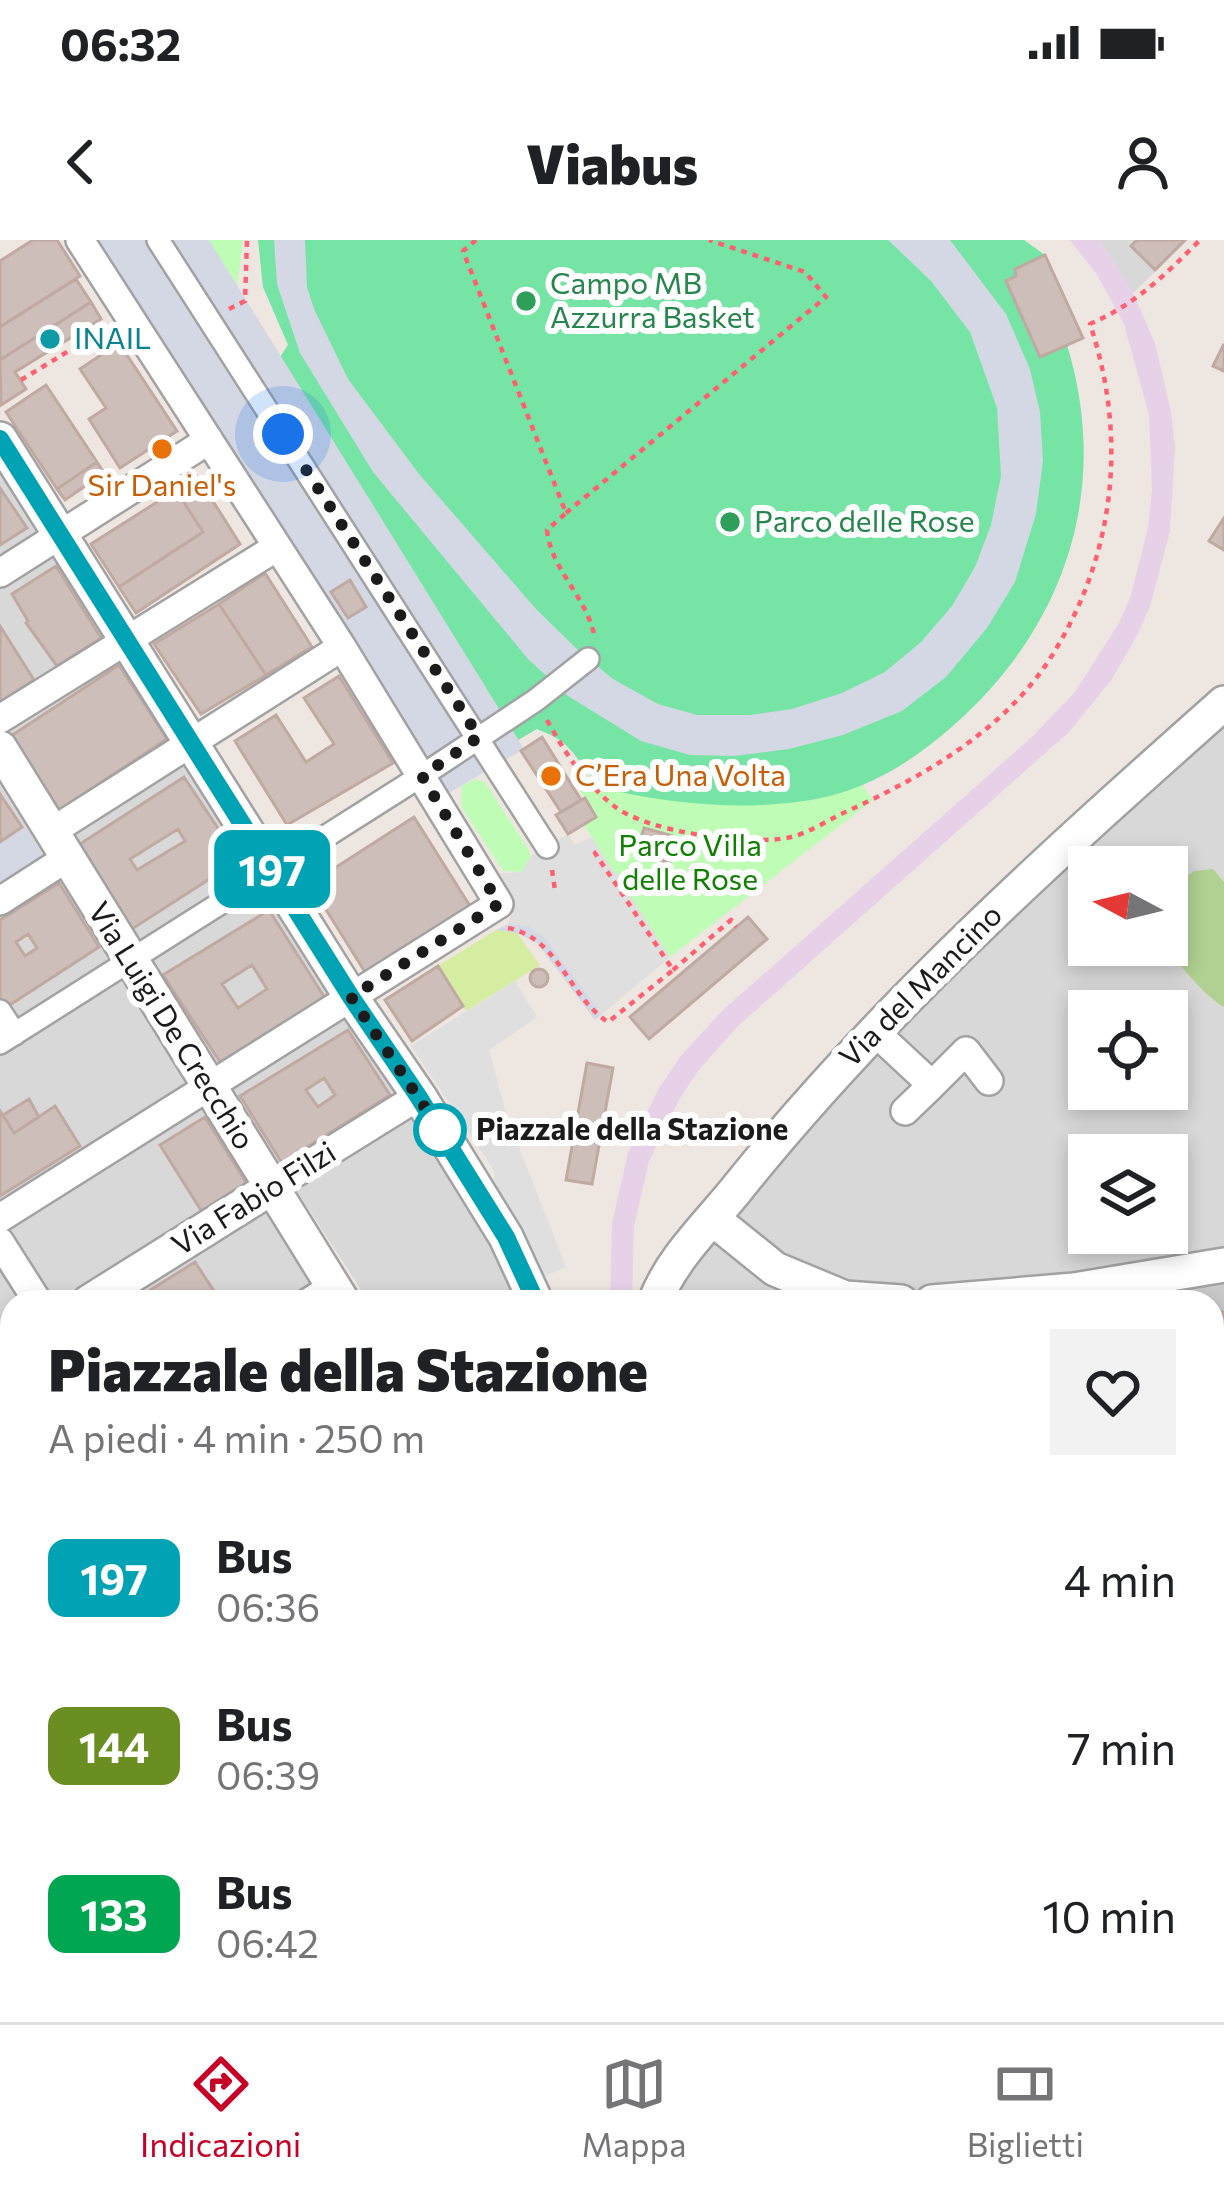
<!DOCTYPE html>
<html lang="it">
<head>
<meta charset="utf-8">
<style>
	body { margin:0; font-family:Commissioner,sans-serif; background:#f2f2f2; color:#202124; height:100vh; display:flex; flex-direction:column; font-size:45px; white-space:nowrap }
	* { box-sizing:border-box; margin:0 }
	p { font-size:39px; color:#757577 }
	.icon { flex:none; width:66px; height:66px; fill:none; stroke:currentColor; stroke-width:2; stroke-linecap:round; stroke-linejoin:round }
	.map { position:relative; flex:1; overflow:hidden }
	.details { position:absolute; left:0px; top:1050px; width:1224px; height:732px; display:flex; flex-direction:column; background:#fff; border-radius:36px 36px 0 0; box-shadow:0 6px 18px #0003 }
	.details>* { flex:none }
	.badge { padding:0 24px; border-radius:18px; font-size:42px; line-height:78px }
	.needle { width:78px; rotate:277deg }
	.buttons { position:absolute; left:1068px; top:606px; display:grid; gap:24px }
	.buttons a { display:grid; place-items:center; width:120px; height:120px; border-radius:0px; background:#fff; box-shadow:0 6px 18px #0003; font-size:60px }
	.you { position:absolute; width:60px; height:60px; margin:-30px; border:9px solid #fff; border-radius:50%; background:#1a73e8; box-shadow:0 0 0 18px #1a73e833 }
	.map>.badge { position:absolute; translate:-50% -50%; box-shadow:0 0 0 6px #fff }
	.round { display:grid; place-items:center; flex:none; width:126px; height:126px; border-radius:0px; background:#f2f2f2 }
	.head { display:flex; align-items:center; justify-content:space-between; height:204px; padding:0 48px }
	h1 { font-size:57px; font-weight:800; line-height:90px }
	ul { padding:0; list-style:none }
	li { display:flex; align-items:center; gap:36px; height:168px; padding:0 48px }
	li div { flex:1 }
	li b { display:block; font-size:45px }
	li em { font-style:normal }
	li .badge { min-width:132px; font-weight:700; text-align:center }
	.status { display:flex; justify-content:space-between; align-items:center; height:84px; padding:0 60px; background:#fff; direction:ltr }
	.status svg { height:33px; fill:currentColor }
	header { display:flex; justify-content:space-between; align-items:center; height:156px; padding:0 48px; background:#fff; font-size:54px; font-weight:800 }
	.tabs { display:flex; justify-content:space-around; align-items:center; height:168px; border-top:3px solid #e0e0e0; background:#fff; font-size:33px; color:#757577 }
	.tabs a { display:grid; justify-items:center; gap:6px }
	.tabs .on { color:#c70027 }
	.map>svg:first-child { display:block }
	.residential { fill:#d9d8d8; fill-rule:evenodd }
	.industrial { fill:#e7d1e8 }
	.religious { fill:#c9c9c9 }
	.farmland { fill:#efeac9 }
	.grass { fill:#d5eda0 }
	.forest { fill:#b0d191 }
	.park { fill:#bffdb7 }
	.pitch { fill:#76e4a4 }
	.parking { fill:#dfdfdf }
	.plaza { fill:#d4d7e4 }
	.building { fill:#cebeb9; stroke:#c0a9a1; stroke-width:3; fill-rule:evenodd }
	.lines { fill:none; stroke-linecap:round; stroke-linejoin:round }
	.service-casing { stroke:#a2a2a2; stroke-width:18 }
	.pedestrian-casing { stroke:#a2a2a2; stroke-width:26 }
	.minor-casing { stroke:#a2a2a2; stroke-width:32 }
	.tertiary-casing { stroke:#a2a2a2; stroke-width:38 }
	.path { stroke:#ff606f; stroke-width:4.5; stroke-dasharray:6 6; stroke-linecap:butt }
	.service { stroke:#fff; stroke-width:14 }
	.pedestrian { stroke:#fff; stroke-width:21 }
	.minor { stroke:#fff; stroke-width:27 }
	.tertiary { stroke:#fff; stroke-width:33 }
	.line-casing { stroke:#fff; stroke-width:27 }
	.line { stroke:#00a3b4; stroke-width:18 }
	.walk { stroke:#1b1b1b; stroke-width:12; stroke-dasharray:0 21.6 }
	.leisure-dot { fill:#2e9e5b; stroke:#fff; stroke-width:4.5 }
	.culture-dot { fill:#0f9aa8; stroke:#fff; stroke-width:4.5 }
	.food-dot { fill:#e8710a; stroke:#fff; stroke-width:4.5 }
	.stop-dot { fill:#fff; stroke:#00a3b4; stroke-width:6 }
	.labels { text-anchor:middle; stroke-width:12; stroke-linejoin:round; paint-order:stroke }
	.leisure-label { font-size:30px; fill:#27864d; stroke:#fff; text-anchor:start }
	.culture-label { font-size:30px; fill:#0d838f; stroke:#fff; text-anchor:start }
	.food-label { font-size:30px; fill:#c56008; stroke:#fff }
	.park-label { font-size:30px; fill:#118003; stroke:#fff }
	.street-label { font-size:30px; fill:#1b1b1b; stroke:#fff }
	.stop-label { font-size:30px; font-weight:bold; fill:#1b1b1b; stroke:#fff; text-anchor:start }
</style>
</head>
<body>
<div class="status"><b>06:32</b><svg viewBox="0 0 49 12"><path d="M0 12V9h3v3zM5 12V6h3v6zM10 12V3h3v9zM15 12V0h3v12zM26 1h20v11H26zM47 4h2v5h-2z"/></svg></div>
<header><svg class="icon" aria-label="back" viewBox="0 0 24 24"><path d="M15 5l-7 7 7 7"/></svg>Viabus<svg class="icon" aria-label="person" viewBox="0 0 24 24"><circle cx="12" cy="8" r="4"/><path d="M4 21q1-7 8-7t8 7"/></svg></header>
<div class="map">
<svg width="1224" height="1782" viewBox="0 0 1224 1782">
	<rect width="100%" height="100%" fill="#eee6e0"/>
	<path class="residential" d="M 1099,0 L 1188,0 L 1133,53 Z
		M 0,220 L 377,825 L 456,939 L 524,1062 L 369,1062 L 0,494 Z
		M 1224,473 L 1224,1015 L 1043,1041 L 916,1052 L 853,1047 L 807,1033 L 728,980 L 881,798 ZM 1089,627 L 1167,627 L 1167,705 L 1089,705 ZM 1089,771 L 1167,771 L 1167,849 L 1089,849 ZM 1089,915 L 1167,915 L 1167,993 L 1089,993 Z
		M 0,545 L 326,1062 L 12,1062 L 12,1770 L 775,1770 L 786,1782 L 0,1782 Z
		M 711,1000 L 740,1019 L 838,1062 L 665,1062 Z
		M 1224,1434 L 1224,1698 L 1212,1717 L 1212,1441 Z
		M 806,1770 L 939,1770 L 932,1782 L 860,1782 L 846,1776 L 842,1782 L 819,1782 Z"/>
	<path class="industrial" d="M 1070,0 L 1099,0 L 1131,49 L 1155,103 L 1171,172 L 1175,207 L 1170,291 L 1151,363 L 1139,392 L 1112,439 L 1069,492 L 737,787 L 698,831 L 679,860 L 649,921 L 634,986 L 632,1062 L 610,1062 L 612,983 L 628,913 L 659,848 L 680,817 L 722,771 L 1033,496 L 1075,452 L 1119,383 L 1131,355 L 1148,288 L 1152,250 L 1149,175 L 1124,84 L 1096,33 Z"/>
	<path class="religious" d="M 1224,1038 L 1224,1357 L 1212,1352 L 1212,1062 L 1119,1062 L 1119,1056 Z"/>
	<path class="farmland" d="M 1224,1698 L 1224,1782 L 967,1782 L 974,1770 L 1005,1775 L 1026,1770 L 1212,1770 L 1212,1717 Z"/>
	<path class="grass" d="M 496,690 L 517,693 L 540,725 L 466,771 L 438,726 Z
		M 0,1707 L 12,1717 L 12,1768 L 0,1757 Z
		M 15,1770 L 78,1770 L 93,1782 L 32,1782 Z"/>
	<path class="forest" d="M 1213,629 L 1224,642 L 1224,767 C 1205,756 1174,722 1167,701 C 1163,688 1167,666 1167,652 L 1194,631 Z
		M 112,1770 L 157,1770 L 171,1780 L 212,1774 L 235,1782 L 126,1782 Z"/>
	<path class="park" d="M 209,0 L 243,0 L 237,48 Z
		M 476,539 L 485,542 L 528,609 L 531,616 L 522,632 L 503,631 L 461,566 L 462,546 Z
		M 576,544 C 671,562 769,576 862,545 L 873,560 L 670,717 L 631,657 L 628,641 L 614,632 L 584,585 L 596,577 Z
		M 0,1340 L 12,1349 L 12,1566 L 1,1572 Z
		M 602,1770 L 776,1770 L 786,1782 L 608,1782 Z"/>
	<path class="pitch" d="M 258,0 L 1024,0 L 1045,15 L 1083,98 L 1067,105 C 1111,248 1066,386 955,484 C 918,517 879,543 830,556 C 763,572 679,566 612,550 C 591,546 579,514 561,501 C 554,496 544,492 537,489 L 518,500 L 280,117 L 288,105 L 263,47 Z"/>
	<path class="parking" d="M 568,594 L 575,605 L 592,597 L 614,632 L 628,641 L 631,657 L 670,717 L 602,774 L 545,698 L 528,686 L 508,684 L 513,669 L 490,634 L 522,632 L 531,616 Z
		M 515,741 L 537,777 L 489,810 L 507,877 L 566,1027 L 540,1038 L 495,948 L 494,930 L 411,806 Z
		M 12,1571 L 12,1644 L 0,1638 L 0,1584 Z"/>
	<path class="plaza" d="M 95,0 L 209,0 L 524,509 L 447,554 Z
		M 274,0 L 305,0 L 307,47 L 314,69 L 348,139 L 419,234 L 536,369 L 580,412 L 613,439 L 658,464 L 697,475 L 750,475 L 792,469 L 842,453 L 885,432 L 921,402 L 952,366 L 975,327 L 991,285 L 1001,236 L 997,168 L 970,92 L 931,41 L 888,0 L 950,0 L 1006,74 L 1030,129 L 1040,172 L 1043,221 L 1036,274 L 1015,342 L 987,388 L 946,437 L 902,471 L 843,495 L 789,509 L 734,516 L 690,515 L 641,501 L 568,456 L 528,419 L 373,232 L 300,113 L 277,44 Z
		M 25,588 L 55,637 L 0,672 L 0,603 Z
		M 508,684 L 528,686 L 545,698 L 602,774 L 595,780 L 537,703 L 517,693 L 496,690 Z"/>
	<path class="building" d="M 33,0 L 57,0 L 80,36 L 0,87 L 0,21 Z
		M 1137,0 L 1185,0 L 1155,30 L 1131,6 Z
		M 1045,15 L 1083,98 L 1040,117 L 1006,41 L 1016,36 L 1015,29 Z
		M 76,39 L 91,62 L 0,120 L 0,87 Z
		M 91,62 L 101,79 L 15,132 L 26,149 L 1,165 L 0,120 Z
		M 119,103 L 177,191 L 120,228 L 89,179 L 106,168 L 80,129 Z
		M 1224,104 L 1224,131 L 1213,126 Z
		M 46,145 L 97,222 L 57,249 L 6,172 Z
		M 97,222 L 104,233 L 65,260 L 57,249 Z
		M 197,236 L 240,304 L 136,373 L 119,347 L 203,292 L 176,250 Z
		M 0,248 L 27,288 L 0,305 Z
		M 176,250 L 203,292 L 119,347 L 91,304 Z
		M 1224,278 L 1224,310 L 1209,301 Z
		M 56,326 L 101,398 L 57,426 L 26,383 L 28,381 L 12,354 Z
		M 265,333 L 312,407 L 266,435 L 219,364 Z
		M 350,340 L 366,367 L 348,378 L 331,352 Z
		M 219,364 L 266,435 L 201,474 L 154,404 Z
		M 0,386 L 34,440 L 0,462 Z
		M 119,425 L 167,499 L 59,570 L 11,496 Z
		M 339,436 L 393,523 L 287,585 L 235,501 L 276,475 L 306,522 L 334,504 L 304,458 Z
		M 542,497 L 581,560 L 561,572 L 521,511 Z
		M 184,537 L 239,620 L 132,689 L 80,604 ZM 178,589 L 185,601 L 137,630 L 130,619 Z
		M 0,554 L 22,587 L 0,602 Z
		M 585,558 L 596,577 L 568,594 L 556,575 Z
		M 414,577 L 470,666 L 365,732 L 310,644 Z
		M 644,588 L 677,597 L 670,623 L 636,614 Z
		M 59,643 L 99,707 L 5,768 L 0,759 L 0,680 ZM 28,694 L 37,708 L 25,716 L 16,702 Z
		M 269,670 L 325,758 L 220,822 L 163,735 ZM 252,725 L 267,749 L 238,768 L 222,744 Z
		M 748,677 L 767,699 L 649,799 L 630,777 Z
		M 438,726 L 463,766 L 412,801 L 385,760 Z
		M530 738a9 9 0 1 1 18 0a9 9 0 1 1-18 0Z
		M 348,790 L 390,855 L 282,923 L 240,856 ZM 324,838 L 335,855 L 318,867 L 306,850 Z
		M 587,823 L 613,828 L 592,944 L 566,940 Z
		M 29,859 L 39,877 L 14,893 L 3,875 Z
		M 55,866 L 80,906 L 0,956 L 0,871 L 14,893 Z
		M 205,877 L 247,944 L 202,972 L 160,905 Z
		M 195,1022 L 221,1062 L 149,1062 L 144,1054 Z
		M 1212,1072 L 1224,1072 L 1224,1106 L 1212,1105 Z
		M 1212,1105 L 1224,1106 L 1224,1129 L 1212,1129 Z
		M 1212,1129 L 1224,1129 L 1224,1166 L 1212,1166 Z
		M 0,1757 L 12,1770 L 32,1782 L 0,1782 Z"/>
	<g class="lines">
		<g class="service-casing">
			<path id="service" d="M 0,1327 L 12,1334
				M 0,1600 L 12,1597
				M 243,1770 L 264,1782
				M 515,1770 L 538,1782
				M 324,1777 L 355,1770
				M 415,1782 L 462,1770"/>
		</g>
		<g class="pedestrian-casing">
			<path id="pedestrian" d="M 158,0 L 547,607
				M 0,771 L 15,794
				M 0,803 L 432,529 L 536,460 L 588,419"/>
		</g>
		<g class="minor-casing">
			<path id="minor" d="M 0,333 L 209,200
				M 0,479 L 277,307
				M 51,592 L 342,407
				M 0,661 L 67,618
				M 874,791 L 932,845 L 966,811 L 989,841
				M 905,871 L 932,845
				M 271,948 L 419,856
				M 0,978 L 499,664 L 342,407 L 80,0
				M 0,1002 L 38,1062
				M 309,1062 L 332,1047
				M 0,1225 L 12,1235"/>
		</g>
		<g class="tertiary-casing">
			<path id="tertiary" d="M 0,199 L 351,757 L 419,856 L 506,997 L 536,1062
				M 0,508 L 343,1062
				M 713,979 L 775,1029 L 845,1058 L 901,1062
				M 89,1062 L 271,948
				M 655,1062 C 672,1017 711,982 740,945 C 884,766 1053,615 1224,463
				M 932,1062 L 1074,1050 L 1224,1025
				M 0,1117 L 12,1110
				M 0,1692 L 12,1701
				M 96,1770 L 110,1782
				M 795,1770 L 806,1782"/>
		</g>
		<path class="path" d="M 476,0 L 463,11 L 566,273 L 547,290 C 551,331 588,357 595,399
			M 229,69 L 245,61 L 247,0
			M 21,140 L 108,87
			M 566,273 L 826,57 L 805,32 L 709,0
			M 547,480 C 565,513 584,542 614,566 C 647,592 750,607 791,597 C 808,593 825,582 841,574 C 923,537 1009,489 1056,409 C 1116,309 1127,195 1090,84 C 1136,64 1165,35 1200,0
			M 552,630 L 555,650
			M 508,688 C 559,698 568,756 608,782 L 673,730 L 595,613 L 600,609
			M 673,730 L 731,680 L 736,687
			M 373,1779 L 391,1776
			M 477,1781 L 490,1778"/>
		<use href="#service" class="service"/>
		<use href="#pedestrian" class="pedestrian"/>
		<use href="#minor" class="minor"/>
		<use href="#tertiary" class="tertiary"/>
	</g>
	<g class="lines">
		<g class="line-casing">
			<path id="line" d="M 0,199 L 351,757 L 418,856 L 506,997 L 536,1062"/>
		</g>
		<use href="#line" class="line"/>
		<path class="walk" d="M 283,194 L 479,497 L 422,536 L 499,664 L 351,757 L 440,890"/>
	</g>
	<g class="leisure-dot">
		<circle cx="526" cy="61" r="12"/>
		<circle cx="730" cy="282" r="12"/>
	</g>
	<circle class="culture-dot" cx="50" cy="99" r="12"/>
	<g class="food-dot">
		<circle cx="162" cy="209" r="12"/>
		<circle cx="551" cy="536" r="12"/>
	</g>
	<circle class="stop-dot" cx="440" cy="890" r="24"/>
	<g class="labels">
		<g class="leisure-label">
			<text x="550" y="54">Campo MB<tspan x="550" dy="34">Azzurra Basket</tspan></text>
			<text x="754" y="292">Parco delle Rose</text>
		</g>
		<g class="culture-label">
			<text x="74" y="109">INAIL</text>
		</g>
		<g class="food-label">
			<text x="162" y="256">Sir Daniel's</text>
			<text x="575" y="546" text-anchor="start">C’Era Una Volta</text>
		</g>
		<g class="park-label">
			<text x="690" y="616">Parco Villa<tspan x="690" dy="34">delle Rose</tspan></text>
		</g>
		<g class="street-label">
			<text transform="translate(921 746) rotate(-45)" y="10">Via del Mancino</text>
			<text transform="translate(171 786) rotate(58)" y="10">Via Luigi De Crecchio</text>
			<text transform="translate(254 959) rotate(-32)" y="10">Via Fabio Filzi</text>
		</g>
		<g class="stop-label">
			<text x="476" y="900">Piazzale della Stazione</text>
		</g>
	</g>
</svg>
<div class="buttons">
<a><svg class="needle" viewBox="-14 -14 28 28"><path d="M0-13l5 13h-10z" fill="#e53935"/><path d="M0 13l5-13h-10z" fill="#757577"/></svg></a>
<a><svg class="icon" aria-label="locate" viewBox="0 0 24 24"><circle cx="12" cy="12" r="6"/><path d="M12 2v4M12 18v4M2 12h4M18 12h4"/></svg></a>
<a><svg class="icon" aria-label="layers" viewBox="0 0 24 24"><path d="M12 4l9 5-9 5-9-5zM3 14l9 5 9-5"/></svg></a>
</div>
<div class="you" style="left:283px;top:194px"></div>
<b class="badge" style="left:272px;top:629px;background:#00a3b4;color:#fff">197</b>
<section class="details">
<div class="head"><div><h1>Piazzale della Stazione</h1><p>A piedi · 4 min · 250 m</p></div><a class="round"><svg class="icon" aria-label="heart" viewBox="0 0 24 24"><path d="M12 20l-8-8c-3-5 5-10 8-4 3-6 11-1 8 4z"/></svg></a></div>
<ul>
<li><span class="badge" style="background:#00a3b4;color:#fff">197</span><div><b>Bus</b><p>06:36</p></div><em>4 min</em></li>
<li><span class="badge" style="background:#6b8e23;color:#fff">144</span><div><b>Bus</b><p>06:39</p></div><em>7 min</em></li>
<li><span class="badge" style="background:#00a651;color:#fff">133</span><div><b>Bus</b><p>06:42</p></div><em>10 min</em></li>
</ul>
</section>
</div>
<nav class="tabs">
<a class="on"><svg class="icon" aria-label="directions" viewBox="0 0 24 24"><path d="M12 3l9 9-9 9-9-9zM9 14v-3h6M13 9l2 2-2 2"/></svg>Indicazioni</a>
<a><svg class="icon" aria-label="map" viewBox="0 0 24 24"><path d="M3 6l6-2 6 2 6-2v14l-6 2-6-2-6 2zM9 4v14M15 6v14"/></svg>Mappa</a>
<a><svg class="icon" aria-label="tickets" viewBox="0 0 24 24"><path d="M3 7h18v10H3zM15 7v10"/></svg>Biglietti</a>
</nav>
</body>
</html>
